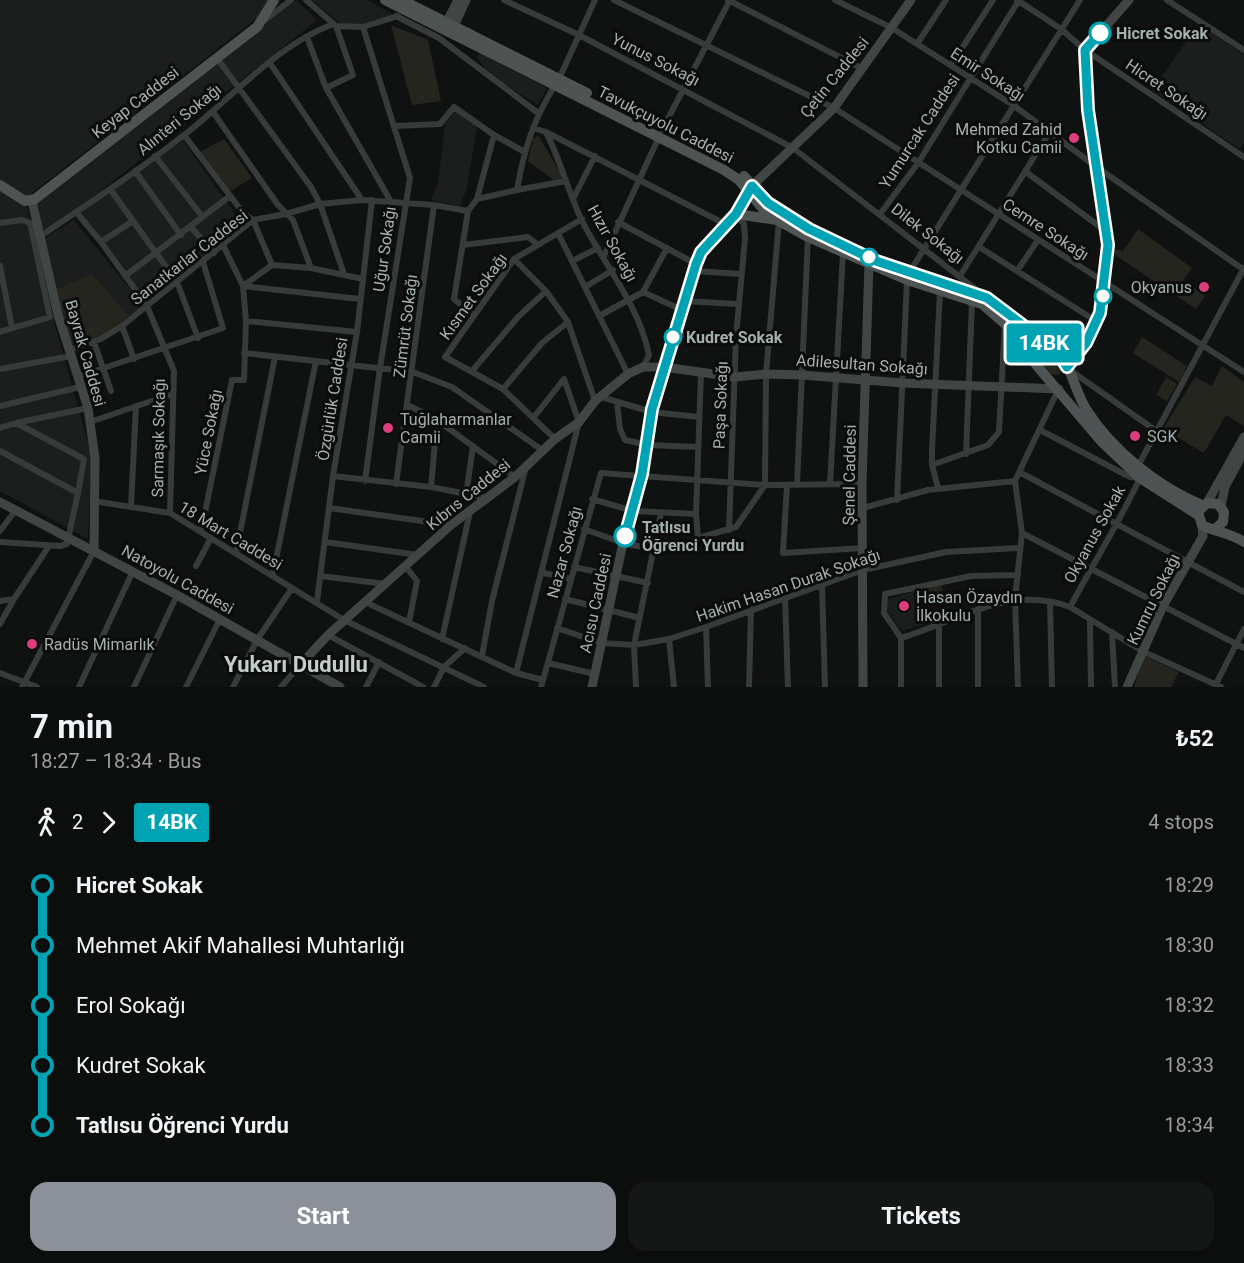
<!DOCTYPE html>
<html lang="en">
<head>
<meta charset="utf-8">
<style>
	body { margin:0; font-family:Roboto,sans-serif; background:#151616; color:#f1f3f6; height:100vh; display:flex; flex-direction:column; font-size:22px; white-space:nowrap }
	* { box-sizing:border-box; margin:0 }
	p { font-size:20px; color:#9a9c9d }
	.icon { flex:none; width:33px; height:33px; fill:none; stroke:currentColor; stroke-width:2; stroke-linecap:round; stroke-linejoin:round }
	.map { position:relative; height:687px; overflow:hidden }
	.panel { display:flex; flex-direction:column; background:#0c0d0d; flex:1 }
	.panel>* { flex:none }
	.badge { padding:0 12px; border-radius:4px; font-size:21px; line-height:39px }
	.map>.badge { position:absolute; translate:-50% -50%; box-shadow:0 0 0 3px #fff }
	.legs { display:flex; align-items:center; gap:9px; height:66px; padding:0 30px; font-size:20px }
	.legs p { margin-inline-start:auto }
	.headline { display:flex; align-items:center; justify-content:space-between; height:102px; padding:0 30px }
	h1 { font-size:33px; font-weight:700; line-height:45px }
	.primary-button { display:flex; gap:12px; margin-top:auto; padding:12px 30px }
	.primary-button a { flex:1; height:69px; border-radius:18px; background:#8c9099; color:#fff; font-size:24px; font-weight:700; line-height:69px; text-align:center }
	.primary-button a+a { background:#151616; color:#f1f3f6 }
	ul { padding:0 30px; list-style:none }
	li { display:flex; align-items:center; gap:21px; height:60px; font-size:22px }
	li i { display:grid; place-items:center; width:9px; height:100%; margin:0 8px; background:currentColor }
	li i::after { content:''; width:15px; height:15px; margin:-8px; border:4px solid; border-radius:50%; background:#0c0d0d }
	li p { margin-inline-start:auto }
	li:first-child i { background:linear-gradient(#0000 50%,currentColor 0) }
	li:last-child i { background:linear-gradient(currentColor 50%,#0000 0) }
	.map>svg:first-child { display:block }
	.built { fill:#1c1e1e }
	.green { fill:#25251f }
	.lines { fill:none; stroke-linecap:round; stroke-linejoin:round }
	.street { stroke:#373b3a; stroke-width:6 }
	.secondary { stroke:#404644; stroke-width:9 }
	.primary { stroke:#4e5453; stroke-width:10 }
	.line-1-casing { stroke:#fff; stroke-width:14 }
	.line-1 { stroke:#00a3b4; stroke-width:9 }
	.stop-1-dot { fill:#fff; stroke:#00a3b4; stroke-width:3 }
	.poi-dot { fill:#dc3e7b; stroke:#0b0c0c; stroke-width:2 }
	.labels { text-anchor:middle; stroke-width:6; stroke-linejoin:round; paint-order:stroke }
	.stop-label { font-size:16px; font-weight:bold; fill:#a3b0ac; stroke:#0b0c0c; text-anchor:start }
	.street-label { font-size:16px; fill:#a3b0ac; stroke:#0b0c0c }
	.poi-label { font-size:16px; fill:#a3b0ac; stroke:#0b0c0c; text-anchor:start }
	.district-label { font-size:22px; font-weight:bold; fill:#c3cdca; stroke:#0b0c0c }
</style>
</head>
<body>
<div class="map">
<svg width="1244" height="687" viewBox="0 0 1244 687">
	<rect width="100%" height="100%" fill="#101111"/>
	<path class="built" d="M 0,0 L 272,0 L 261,15 L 27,197 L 0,180 Z
		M 296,0 L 317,20 L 49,232 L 42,228 L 38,203 Z
		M 312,0 L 367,0 L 394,15 L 359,27 L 341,24 Z
		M 1199,24 L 1244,55 L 1244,143 L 1240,149 L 1152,90 Z
		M 480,53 L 547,88 L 538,105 L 493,77 L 476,57 Z
		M 456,111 L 477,126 L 467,188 L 460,206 L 431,200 L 438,182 L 445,124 Z
		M 183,140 L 242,224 L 146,302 L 78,215 Z
		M 0,189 L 27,207 L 55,325 L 92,457 L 88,539 L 0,491 Z
		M 74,220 L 144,306 L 129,316 L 92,273 L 56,290 L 43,239 Z
		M 916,591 L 925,624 L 902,631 L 888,612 L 886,600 Z"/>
	<path class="green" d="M 391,25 L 428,40 L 441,101 L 412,105 Z
		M 539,136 L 563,178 L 553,180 L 528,161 L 533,138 Z
		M 224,139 L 252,178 L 229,192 L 200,152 Z
		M 1138,229 L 1192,268 L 1183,280 L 1205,296 L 1196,309 L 1115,255 L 1115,249 L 1123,251 Z
		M 92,273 L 129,316 L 108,334 L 68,346 L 56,290 Z
		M 1142,337 L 1187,366 L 1179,382 L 1133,353 Z
		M 1043,350 L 1055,355 L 1063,369 L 1059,375 L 1048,374 L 1037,360 L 1037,355 Z
		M 1222,366 L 1244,382 L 1244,426 L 1226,415 L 1204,453 L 1163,429 L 1195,377 L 1212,386 Z
		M 1166,377 L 1177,384 L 1167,401 L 1156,395 Z
		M 941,585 L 944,597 L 921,604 L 917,591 Z
		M 1144,656 L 1179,672 L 1171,687 L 1134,687 Z"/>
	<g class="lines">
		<path class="street" d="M 306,0 L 336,26 L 363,27 L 398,16
			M 504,0 L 579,35 L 793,148 L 982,294
			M 614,0 L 834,108 L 1244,372
			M 728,0 L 863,69
			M 835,0 L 892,28 L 1013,105 L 1098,168 L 1244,270
			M 1017,0 L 1061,29 L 1085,50 L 1244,157
			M 1167,0 L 1244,50
			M 396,16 L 439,38 L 538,113
			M 264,21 L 291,0
			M 363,27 L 410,178 L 380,368 L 365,481
			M 307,37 L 326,88 L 390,200
			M 917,44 L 946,0
			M 217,58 L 311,187 L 320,204 L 344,274
			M 270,63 L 362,200
			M 951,65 L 993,0
			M 559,79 L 595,0
			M 326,88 L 353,75 L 336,26
			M 213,112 L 278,205 L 293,220 L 311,268
			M 395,126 L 440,124 L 454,107 L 494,135 L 523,151
			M 533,128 L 546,132 L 727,225
			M 662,130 L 730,0
			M 546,132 C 561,161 568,192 582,221 C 605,266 639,305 649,355 L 643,367
			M 184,135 L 244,214 L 253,220 L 272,265
			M 155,156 L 202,216
			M 135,171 L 181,235
			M 1026,172 L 1107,232
			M 110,189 L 177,282 L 198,338
			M 517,190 L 566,181
			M 574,197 L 595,156
			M 477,199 L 494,135
			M 76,212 L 101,242 L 147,306 L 174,371 L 170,513
			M 880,214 L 918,163 L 1019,0
			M 618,222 L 696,264
			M 0,223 L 22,220 L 30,223 L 50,317 L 0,332
			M 190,226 L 214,253
			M 558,233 L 628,374
			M 42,235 C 90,203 138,171 184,135 C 232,98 275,46 333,24
			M 101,242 L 133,221
			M 463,245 L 528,237 L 537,244
			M 979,247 L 1096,321
			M 604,256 L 659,137
			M 514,259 L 546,291 L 568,322 L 595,401
			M 572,261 L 598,248
			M 0,266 L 12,328
			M 694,271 L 741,274
			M 1017,271 L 1038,240
			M 909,273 L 1080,0
			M 125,276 L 230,196
			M 960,276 L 1049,133
			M 243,286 L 272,265 L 311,268 L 363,279
			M 243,286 L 360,299
			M 585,287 L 613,270
			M 643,292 L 680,309
			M 683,301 L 738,304
			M 473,315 L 454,299 L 468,211 L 477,199 L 517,190 C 524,149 533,121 555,85
			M 599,316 L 643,292 L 667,248
			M 246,321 L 357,332
			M 122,326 L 134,359
			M 673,334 L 736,337
			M 94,342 L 111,391
			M 69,350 L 101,339 L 122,326 L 253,220 L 286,214 L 320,204 L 362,200 L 434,205
			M 244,353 L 413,372 L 452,387 L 542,450
			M 0,369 L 71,356
			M 1070,370 L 1155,430
			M 472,371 L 518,317 L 546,291
			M 701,373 L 696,514 L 698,538 L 736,527 L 765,485 L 766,374 L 779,221
			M 77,377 L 223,328 L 203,262
			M 503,389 L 542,343 L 568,322
			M 601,397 L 652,412 L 699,417
			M 617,402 L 620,429 L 625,440 L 648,445 L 698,447
			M 408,405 L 437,420 L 515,477
			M 0,406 L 80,387
			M 90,422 L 172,394
			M 16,423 L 88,408
			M 0,428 L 16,423 L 84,459 L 78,493 L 0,451
			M 1040,430 L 1130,477 L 1140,478 C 1119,523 1093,564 1070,607
			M 555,439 L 503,389 L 445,357 L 514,259 L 582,219
			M 966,454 L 972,301
			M 932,465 L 988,445 L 999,432 L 1005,323
			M 1138,466 L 1244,268
			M 1021,473 L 1244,592
			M 333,476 L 431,487 L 487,498
			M 1015,481 L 1022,533 L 1015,599 L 1018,687
			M 396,484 L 434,205 L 468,211
			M 830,484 L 843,253
			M 787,485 L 783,553 L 863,548
			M 797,485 L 808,237
			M 431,487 L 437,420
			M 938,488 L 932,465 L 932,450 L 940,291
			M 466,495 L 473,446
			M 592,499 L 633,511 L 696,514
			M 897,500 L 907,280
			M 93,501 L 170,513 L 344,620 L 484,687
			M 131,506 L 136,406
			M 329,508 L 451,525
			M 863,508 L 928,490 L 1015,481 L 1058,390
			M 584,529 L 623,543 L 653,549
			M 729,530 L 736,337 L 745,239 L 744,224 L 737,216
			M 0,531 L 15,511
			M 201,532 L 232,380 L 244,380 L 246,321 L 243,286 L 223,245
			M 1022,533 L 1244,648
			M 0,542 L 60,546 L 67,544 L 78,493
			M 325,542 L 418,555
			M 236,553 L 275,357
			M 196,566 L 211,538
			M 406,567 L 417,581 L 409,622
			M 574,567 L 648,583
			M 544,573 L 571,579
			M 273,574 L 316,361
			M 321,576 L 385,584
			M 822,584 L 825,687
			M 785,597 L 788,687
			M 565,599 L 640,618
			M 0,601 L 14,599 L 49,546
			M 317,601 L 333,476 L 357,332 L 372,200
			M 365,602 L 516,673 L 579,422 L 564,379 L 534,417
			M 1050,602 L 1052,687
			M 1090,621 L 1091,687
			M 0,624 L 14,599
			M 706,627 L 708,687
			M 557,628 L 601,643 L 634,645 L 669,639 L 706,627 L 863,570 L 946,552 L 1020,548
			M 1112,632 L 1115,687
			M 328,635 L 423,687
			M 901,638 C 958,621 1009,584 1070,607 L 1144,652 L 1221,687
			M 442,639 L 470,512
			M 669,639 L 674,687
			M 482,656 L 492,601 L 526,467
			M 548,663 L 595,674
			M 0,673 L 37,687
			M 516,673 L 543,680 L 541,687
			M 543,680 L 601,473 L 765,485 L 862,484
			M 1216,684 L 1244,629
			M 22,687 L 94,551
			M 79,687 L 133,571
			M 134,687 L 177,595
			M 186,687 L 220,619
			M 233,687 L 257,640 L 292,588
			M 281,687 L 301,664
			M 366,687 L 379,662
			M 434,687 L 444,667 L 465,648
			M 636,687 L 634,645 L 661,513
			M 749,687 L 751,609
			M 901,687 L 901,638 L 884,613 L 885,594 L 971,576 L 1018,575
			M 939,687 L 939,627
			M 978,687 L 978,609"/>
		<path class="secondary" d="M 444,27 L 458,0
			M 452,30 L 466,0
			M 32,201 L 58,315 L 88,408 L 95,458 L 94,551
			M 1067,367 L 1086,343 L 1100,313 L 1108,245 L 1088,110 L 1085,50 L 1129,0
			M 0,502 L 177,595 L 340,687
			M 1207,503 L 1244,437
			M 1221,506 L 1225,487 L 1244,451
			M 301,664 L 328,635 L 451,525 L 515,477 L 555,439 L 579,422 L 595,401 L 628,374 L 643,367 L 664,367 L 735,377 L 766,374 L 802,375 L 903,383 L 1059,389
			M 592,687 L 623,543 L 642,474 L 653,409 L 683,301 L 701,252 L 736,214 L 752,186 L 834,108 L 911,0
			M 863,687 L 862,484 L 869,264
			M 1127,687 L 1163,606 L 1203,536 L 1202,525"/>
		<path class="primary" d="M 385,0 L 724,170 L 739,180 L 763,209 L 779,221 L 808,237 L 907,280 L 982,304 L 1012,330 L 1037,366 L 1101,441 L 1140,478 L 1198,515
			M 402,0 L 587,93
			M 744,176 L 768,203 L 784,215 L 867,256
			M 0,185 L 25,201 L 35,199 L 257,27 L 274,0
			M 736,214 L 777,220
			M 930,280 L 987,298 L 1057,351 C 1071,366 1075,391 1086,409 C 1112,450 1157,486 1202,505
			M 1215,529 L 1223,522 L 1224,512 L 1218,504 L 1207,503 L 1198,512 L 1202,525 C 1215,532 1228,532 1244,542"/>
	</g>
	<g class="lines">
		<g class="line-1-casing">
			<path id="line-1" d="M 625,536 L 642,474 L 652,409 L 696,264 L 701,252 L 736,214 L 752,186 L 768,203 L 809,229 L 876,261 L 987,298 L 1057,351 L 1067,367 L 1086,343 L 1100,313 L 1108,245 L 1088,110 L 1085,50 L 1100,33"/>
		</g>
		<use href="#line-1" class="line-1"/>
	</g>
	<g class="stop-1-dot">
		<circle cx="1100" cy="33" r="10"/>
		<circle cx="869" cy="257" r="8"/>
		<circle cx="1103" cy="296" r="8"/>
		<circle cx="673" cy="337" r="8"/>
		<circle cx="625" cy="536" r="10"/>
	</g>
	<g class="poi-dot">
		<circle cx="1074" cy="138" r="6"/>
		<circle cx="1204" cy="287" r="6"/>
		<circle cx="388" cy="428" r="6"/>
		<circle cx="1135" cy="436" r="6"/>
		<circle cx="904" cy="606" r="6"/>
		<circle cx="32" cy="644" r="6"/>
	</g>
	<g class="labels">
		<g class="stop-label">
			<text x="1116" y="39">Hicret Sokak</text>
			<text x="686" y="343">Kudret Sokak</text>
			<text x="642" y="533">Tatlısu<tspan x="642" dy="18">Öğrenci Yurdu</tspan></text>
		</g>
		<g class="street-label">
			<text transform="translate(656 59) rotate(27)" y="6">Yunus Sokağı</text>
			<text transform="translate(988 74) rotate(33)" y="6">Emir Sokağı</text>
			<text transform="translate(834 77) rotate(-51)" y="6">Çetin Caddesi</text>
			<text transform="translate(1167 89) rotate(34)" y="6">Hicret Sokağı</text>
			<text transform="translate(135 102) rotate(-38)" y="6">Keyap Caddesi</text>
			<text transform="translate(179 119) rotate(-39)" y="6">Alınteri Sokağı</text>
			<text transform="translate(666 124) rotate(27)" y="6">Tavukçuyolu Caddesi</text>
			<text transform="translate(919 131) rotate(-57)" y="6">Yumurcak Caddesi</text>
			<text transform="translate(1046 229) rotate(33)" y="6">Cemre Sokağı</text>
			<text transform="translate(928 233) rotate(38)" y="6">Dilek Sokağı</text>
			<text transform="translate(613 243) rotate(61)" y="6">Hızır Sokağı</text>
			<text transform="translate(384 249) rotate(-82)" y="6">Uğur Sokağı</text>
			<text transform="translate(189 257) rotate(-38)" y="6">Sanatkarlar Caddesi</text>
			<text transform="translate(473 296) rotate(-54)" y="6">Kısmet Sokağı</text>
			<text transform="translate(405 326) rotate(-83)" y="6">Zümrüt Sokağı</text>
			<text transform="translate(86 353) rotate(74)" y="6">Bayrak Caddesi</text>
			<text transform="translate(862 364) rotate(4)" y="6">Adilesultan Sokağı</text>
			<text transform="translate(332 399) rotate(-81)" y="6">Özgürlük Caddesi</text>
			<text transform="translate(720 405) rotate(-88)" y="6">Paşa Sokağı</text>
			<text transform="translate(208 432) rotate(-79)" y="6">Yüce Sokağı</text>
			<text transform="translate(158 438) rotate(-89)" y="6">Sarmaşık Sokağı</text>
			<text transform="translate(849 475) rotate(-89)" y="6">Şenel Caddesi</text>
			<text transform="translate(468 494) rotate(-39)" y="6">Kıbrıs Caddesi</text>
			<text transform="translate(1094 534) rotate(-61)" y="6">Okyanus Sokak</text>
			<text transform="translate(231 535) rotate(31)" y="6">18 Mart Caddesi</text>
			<text transform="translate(564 552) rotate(-75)" y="6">Nazar Sokağı</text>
			<text transform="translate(178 579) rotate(29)" y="6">Natoyolu Caddesi</text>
			<text transform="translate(788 585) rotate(-19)" y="6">Hakim Hasan Durak Sokağı</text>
			<text transform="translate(1153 599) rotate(-64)" y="6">Kumru Sokağı</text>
			<text transform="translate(595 603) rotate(-78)" y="6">Acısu Caddesi</text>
		</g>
		<g class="poi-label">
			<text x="1062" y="135" text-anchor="end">Mehmed Zahid<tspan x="1062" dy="18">Kotku Camii</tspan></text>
			<text x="1192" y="293" text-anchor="end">Okyanus</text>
			<text x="400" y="425">Tuğlaharmanlar<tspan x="400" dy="18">Camii</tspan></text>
			<text x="1147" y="442">SGK</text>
			<text x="916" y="603">Hasan Özaydın<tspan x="916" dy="18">İlkokulu</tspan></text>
			<text x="44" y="650">Radüs Mimarlık</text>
		</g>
		<g class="district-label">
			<text x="296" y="672">Yukarı Dudullu</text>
		</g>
	</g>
</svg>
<b class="badge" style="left:1044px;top:343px;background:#00a3b4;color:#fff">14BK</b>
</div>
<section class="panel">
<div class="headline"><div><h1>7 min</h1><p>18:27 – 18:34 · Bus</p></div><b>₺52</b></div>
<div class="legs"><svg class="icon" aria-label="walk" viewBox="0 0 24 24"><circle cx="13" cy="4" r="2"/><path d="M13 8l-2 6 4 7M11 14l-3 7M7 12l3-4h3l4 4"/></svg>2<svg class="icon" aria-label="forward" viewBox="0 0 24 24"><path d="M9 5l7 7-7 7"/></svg><b class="badge" style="background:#00a3b4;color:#fff">14BK</b><p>4 stops</p></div>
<ul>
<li><i style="color:#00a3b4"></i><b>Hicret Sokak</b><p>18:29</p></li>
<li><i style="color:#00a3b4"></i><span>Mehmet Akif Mahallesi Muhtarlığı</span><p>18:30</p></li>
<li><i style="color:#00a3b4"></i><span>Erol Sokağı</span><p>18:32</p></li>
<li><i style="color:#00a3b4"></i><span>Kudret Sokak</span><p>18:33</p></li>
<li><i style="color:#00a3b4"></i><b>Tatlısu Öğrenci Yurdu</b><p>18:34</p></li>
</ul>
<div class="primary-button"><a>Start</a><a>Tickets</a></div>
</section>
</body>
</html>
